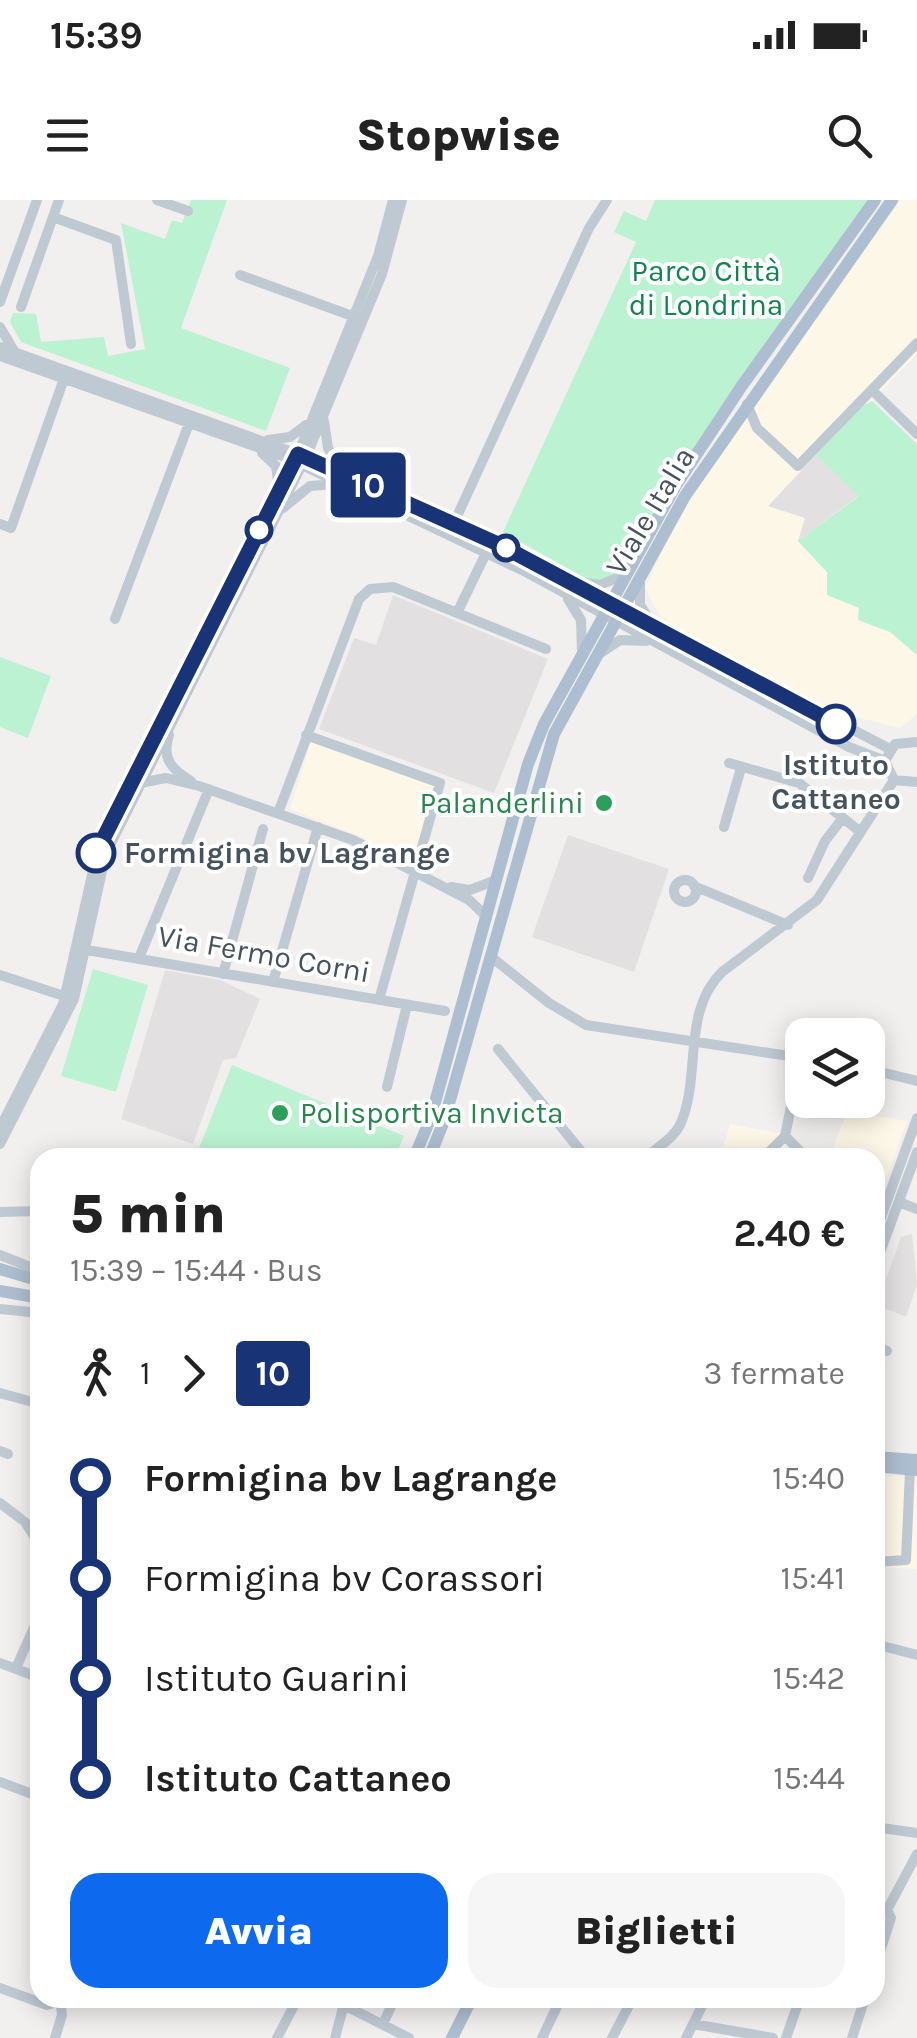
<!DOCTYPE html>
<html lang="it">
<head>
<meta charset="utf-8">
<style>
	body { margin:0; font-family:Karla,sans-serif; background:#f6f6f6; color:#222; height:100vh; display:flex; flex-direction:column; font-size:38px; white-space:nowrap }
	* { box-sizing:border-box; margin:0 }
	p { font-size:32px; color:#767676 }
	.icon { flex:none; width:55px; height:55px; fill:none; stroke:currentColor; stroke-width:2; stroke-linecap:round; stroke-linejoin:round }
	.map { position:relative; flex:1; overflow:hidden }
	.details { position:absolute; left:30px; top:948px; width:855px; height:860px; display:flex; flex-direction:column; background:#fff; border-radius:30px; box-shadow:0 5px 25px #0003 }
	.details>* { flex:none }
	.badge { padding:0 20px; border-radius:8px; font-size:35px; line-height:65px }
	.buttons { position:absolute; left:785px; top:818px; display:grid; gap:20px }
	.buttons a { display:grid; place-items:center; width:100px; height:100px; border-radius:20px; background:#fff; box-shadow:0 5px 25px #0003; font-size:50px }
	.map>.badge { position:absolute; translate:-50% -50%; box-shadow:0 0 0 5px #fff }
	.legs { display:flex; align-items:center; gap:15px; height:110px; padding:0 40px; font-size:32px }
	.legs p { margin-inline-start:auto }
	.head { display:flex; align-items:center; justify-content:space-between; height:170px; padding:0 40px }
	h1 { font-size:55px; font-weight:800; line-height:75px }
	.cta { display:flex; gap:20px; margin-top:auto; padding:20px 40px }
	.cta a { flex:1; height:115px; border-radius:30px; background:#0d6aee; color:#fff; font-size:40px; font-weight:800; line-height:115px; text-align:center }
	.cta a+a { background:#f6f6f6; color:#222 }
	ul { padding:0 40px; list-style:none }
	li { display:flex; align-items:center; gap:35px; height:100px; font-size:38px }
	li i { display:grid; place-items:center; width:15px; height:100%; margin:0 12px; background:currentColor }
	li i::after { content:''; width:25px; height:25px; margin:-12px; border:8px solid; border-radius:50%; background:#fff }
	li p { margin-inline-start:auto }
	li:first-child i { background:linear-gradient(#0000 50%,currentColor 0) }
	li:last-child i { background:linear-gradient(currentColor 50%,#0000 0) }
	.status { display:flex; justify-content:space-between; align-items:center; height:70px; padding:0 50px; background:#fff; direction:ltr }
	.status svg { height:28px; fill:currentColor }
	header { display:flex; justify-content:space-between; align-items:center; height:130px; padding:0 40px; background:#fff; font-size:45px; font-weight:800 }
	.map>svg:first-child { display:block }
	.commercial { fill:#fdf7e8 }
	.education { fill:#e3e0e1 }
	.green { fill:#bbf2d1 }
	.lines { fill:none; stroke-linecap:round; stroke-linejoin:round }
	.minor { stroke:#bfc9d2; stroke-width:10 }
	.major { stroke:#adbed0; stroke-width:12 }
	.line-1-casing { stroke:#fff; stroke-width:22 }
	.line-1 { stroke:#193476; stroke-width:15 }
	.stop-1-dot { fill:#fff; stroke:#193476; stroke-width:5 }
	.leisure-dot { fill:#2e9e5b; stroke:#fff; stroke-width:4 }
	.labels { text-anchor:middle; stroke-width:8; stroke-linejoin:round; paint-order:stroke }
	.park-label { font-size:30px; fill:#11854e; stroke:#fff }
	.street-label { font-size:30px; fill:#46525e; stroke:#fff }
	.stop-label { font-size:30px; font-weight:bold; fill:#46525e; stroke:#fff }
	.leisure-label { font-size:30px; fill:#27864d; stroke:#fff; text-anchor:end }
</style>
</head>
<body>
<div class="status"><b>15:39</b><svg viewBox="0 0 49 12"><path d="M0 12V9h3v3zM5 12V6h3v6zM10 12V3h3v9zM15 12V0h3v12zM26 1h20v11H26zM47 4h2v5h-2z"/></svg></div>
<header><svg class="icon" aria-label="menu" viewBox="0 0 24 24"><path d="M4 6h16M4 12h16M4 18h16"/></svg>Stopwise<svg class="icon" aria-label="search" viewBox="0 0 24 24"><circle cx="10" cy="10" r="6"/><path d="M15 15l6 6"/></svg></header>
<div class="map">
<svg width="917" height="1838" viewBox="0 0 917 1838">
	<rect width="100%" height="100%" fill="#f2efef"/>
	<path class="commercial" d="M 901,0 L 917,0 L 917,154 L 769,306 L 806,318 L 798,341 L 859,408 L 858,420 L 890,432 L 917,455 L 917,514 L 900,528 L 832,511 L 700,445 L 659,415 L 645,388 L 674,325 L 713,261 Z
		M 311,542 L 436,586 L 413,666 L 363,638 L 290,609 Z
		M 847,911 L 907,921 L 875,1009 L 875,958 L 830,957 Z
		M 730,924 L 779,933 L 797,957 L 720,958 Z
		M 875,1275 L 917,1277 L 917,1369 L 875,1367 Z"/>
	<path class="education" d="M 816,255 L 859,295 L 798,341 L 805,318 L 768,306 Z
		M 393,395 L 548,459 L 494,593 L 319,529 L 354,438 L 376,445 Z
		M 568,635 L 669,669 L 634,772 L 532,737 Z
		M 165,770 L 220,780 L 260,799 L 236,858 L 223,860 L 193,944 L 121,919 Z
		M 912,1034 L 917,1084 L 906,1117 L 877,1105 L 901,1037 Z"/>
	<path class="green" d="M 191,0 L 227,0 L 181,128 L 290,168 L 266,231 L 21,142 L 10,122 L 13,113 L 36,114 L 41,142 L 104,137 L 108,156 L 145,149 L 121,23 L 165,39 L 172,20 L 182,23 Z
		M 655,0 L 870,0 L 616,373 L 603,381 L 588,380 L 503,332 L 636,42 L 614,32 L 624,11 L 646,21 Z
		M 872,201 L 917,244 L 917,455 L 890,432 L 858,420 L 859,408 L 827,395 L 827,372 L 798,341 L 859,296 L 816,255 L 862,206 Z
		M 0,457 L 51,476 L 28,538 L 0,527 Z
		M 93,769 L 148,785 L 116,892 L 61,876 Z
		M 232,865 L 404,936 L 395,957 L 189,957 L 200,946 Z"/>
	<g class="lines">
		<path class="minor" d="M 157,0 L 188,11
			M 53,17 L 116,40 L 131,144
			M 240,75 L 355,117
			M 0,102 L 37,0
			M 21,107 L 59,0
			M 0,127 L 14,151
			M 0,147 L 298,254 L 454,323 L 890,549
			M 0,156 L 285,257 L 526,372 L 849,547 L 885,561
			M 873,191 L 917,234
			M 747,204 L 757,228 L 798,266 L 917,143
			M 324,221 L 328,248 L 341,270
			M 268,240 L 290,237 L 306,225
			M 262,253 L 276,266 L 279,289
			M 283,308 L 310,286 L 337,284
			M 454,323 L 589,28 L 607,0
			M 0,324 L 11,328 L 65,176
			M 577,382 L 600,385 L 626,374
			M 640,383 L 640,405 L 654,426
			M 568,399 L 581,420 L 582,452
			M 457,413 L 488,349
			M 115,419 L 190,221
			M 602,452 L 620,440 L 646,441
			M 169,535 C 161,558 172,570 191,581
			M 306,535 L 440,583 L 379,800
			M 917,542 L 895,544 L 885,561 L 894,580 L 917,582
			M 729,563 L 799,583 L 858,630
			M 140,583 L 166,578 L 199,586 L 353,640 L 469,700 L 487,717
			M 278,613 L 359,399 L 370,389 L 393,387 L 546,449
			M 724,627 L 741,568
			M 808,678 L 825,641 L 842,619
			M674 691a11 11 0 1 1 22 0a11 11 0 1 1-22 0Z
			M 694,686 L 788,725
			M 451,687 L 470,690 L 496,680
			M 81,749 L 445,811
			M 490,756 L 549,803 L 586,825 L 802,858
			M 139,758 L 209,589
			M 223,774 L 263,629
			M 0,775 L 70,798
			M 273,782 L 318,627
			M 498,849 L 584,955
			M 868,869 L 917,881
			M 387,887 L 407,805
			M 0,928 L 63,804 L 98,648 L 298,254 L 378,56 L 393,0
			M 785,936 L 807,958
			M 0,944 L 74,799 L 106,653 L 306,257 L 382,74 L 402,0
			M 645,958 C 656,948 673,939 680,925 C 702,877 681,812 722,772 L 817,700 L 894,580
			M 763,958 L 785,936 L 801,858
			M 899,1002 L 917,1009
			M 0,1012 L 40,1011
			M 875,1034 L 917,918
			M 0,1055 L 40,1071
			M 875,1066 L 917,952
			M 0,1109 L 40,1113
			M 875,1145 L 887,1151
			M 0,1193 L 40,1204
			M 0,1251 L 8,1254
			M 0,1303 L 21,1319
			M 25,1322 L 40,1345
			M 875,1362 L 906,1360 L 910,1270
			M 875,1444 L 917,1455
			M 875,1461 L 882,1446
			M 0,1463 L 40,1478
			M 16,1468 L 40,1414
			M 0,1582 L 40,1597
			M 875,1627 L 917,1633
			M 887,1710 L 917,1654
			M 875,1767 L 891,1718 L 887,1710
			M 0,1788 L 47,1805 L 58,1802
			M 330,1798 L 409,1838
			M 383,1824 L 395,1798
			M 693,1824 L 773,1838
			M 55,1838 L 62,1815 L 60,1798
			M 277,1838 L 298,1798
			M 335,1838 L 344,1804
			M 542,1838 L 561,1798
			M 612,1838 L 633,1798
			M 686,1838 L 706,1798
			M 786,1838 L 800,1798
			M 852,1838 L 865,1798"/>
		<path class="major" d="M 414,958 L 431,917 L 528,564 L 544,524 L 675,287 L 741,187 L 875,0
			M 429,958 L 444,921 L 554,534 L 685,296 L 892,0
			M 0,1069 L 40,1081
			M 0,1091 L 40,1098
			M 875,1257 L 917,1260
			M 875,1266 L 917,1270
			M 452,1838 L 472,1798"/>
	</g>
	<g class="lines">
		<g class="line-1-casing">
			<path id="line-1" d="M 96,653 L 298,254 L 498,344 L 836,524"/>
		</g>
		<use href="#line-1" class="line-1"/>
	</g>
	<g class="stop-1-dot">
		<circle cx="259" cy="330" r="12"/>
		<circle cx="506" cy="348" r="12"/>
		<circle cx="836" cy="524" r="18"/>
		<circle cx="96" cy="653" r="18"/>
	</g>
	<g class="leisure-dot">
		<circle cx="604" cy="603" r="10"/>
		<circle cx="280" cy="913" r="10"/>
	</g>
	<g class="labels">
		<g class="park-label">
			<text x="706" y="81">Parco Città<tspan x="706" dy="34">di Londrina</tspan></text>
		</g>
		<g class="street-label">
			<text transform="translate(650 311) rotate(-59)" y="10">Viale Italia</text>
			<text transform="translate(264 754) rotate(10)" y="10">Via Fermo Corni</text>
		</g>
		<g class="stop-label">
			<text x="836" y="575">Istituto<tspan x="836" dy="34">Cattaneo</tspan></text>
			<text x="124" y="663" text-anchor="start">Formigina bv Lagrange</text>
		</g>
		<g class="leisure-label">
			<text x="584" y="613">Palanderlini</text>
			<text x="300" y="923" text-anchor="start">Polisportiva Invicta</text>
		</g>
	</g>
</svg>
<div class="buttons">
<a><svg class="icon" aria-label="layers" viewBox="0 0 24 24"><path d="M12 4l9 5-9 5-9-5zM3 14l9 5 9-5"/></svg></a>
</div>
<b class="badge" style="left:368px;top:285px;background:#193476;color:#fff">10</b>
<section class="details">
<div class="head"><div><h1>5 min</h1><p>15:39 – 15:44 · Bus</p></div><b>2.40 €</b></div>
<div class="legs"><svg class="icon" aria-label="walk" viewBox="0 0 24 24"><circle cx="13" cy="4" r="2"/><path d="M13 8l-2 6 4 7M11 14l-3 7M7 12l3-4h3l4 4"/></svg>1<svg class="icon" aria-label="forward" viewBox="0 0 24 24"><path d="M9 5l7 7-7 7"/></svg><b class="badge" style="background:#193476;color:#fff">10</b><p>3 fermate</p></div>
<ul>
<li><i style="color:#193476"></i><b>Formigina bv Lagrange</b><p>15:40</p></li>
<li><i style="color:#193476"></i><span>Formigina bv Corassori</span><p>15:41</p></li>
<li><i style="color:#193476"></i><span>Istituto Guarini</span><p>15:42</p></li>
<li><i style="color:#193476"></i><b>Istituto Cattaneo</b><p>15:44</p></li>
</ul>
<div class="cta"><a>Avvia</a><a>Biglietti</a></div>
</section>
</div>
</body>
</html>
